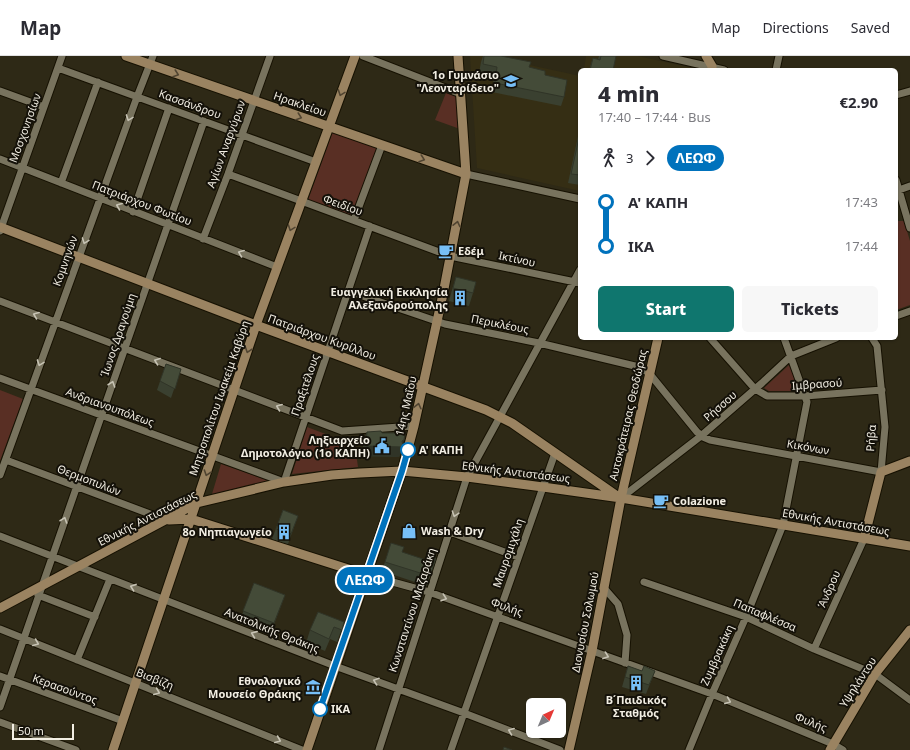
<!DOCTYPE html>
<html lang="en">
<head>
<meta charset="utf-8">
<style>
	body { margin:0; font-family:"Noto Sans",sans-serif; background:#f7f7f7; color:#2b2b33; height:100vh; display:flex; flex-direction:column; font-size:15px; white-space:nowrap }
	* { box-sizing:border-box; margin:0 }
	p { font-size:13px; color:#7c7c81 }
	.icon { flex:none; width:22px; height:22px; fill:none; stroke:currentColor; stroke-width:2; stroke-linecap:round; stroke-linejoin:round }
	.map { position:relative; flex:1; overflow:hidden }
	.sheet { position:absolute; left:578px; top:12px; width:320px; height:272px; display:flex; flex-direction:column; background:#fff; border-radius:6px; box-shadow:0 1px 3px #0004 }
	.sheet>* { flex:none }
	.badge { padding:0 8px; border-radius:13px; font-size:14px; line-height:26px }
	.needle { width:26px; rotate:44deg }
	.controls { position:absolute; left:526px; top:642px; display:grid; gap:8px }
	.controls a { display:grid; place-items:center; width:40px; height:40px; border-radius:6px; background:#fff; box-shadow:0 1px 3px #0004; font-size:20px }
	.scale { position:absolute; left:12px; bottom:10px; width:62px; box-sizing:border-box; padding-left:4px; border:2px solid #f2eee3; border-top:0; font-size:11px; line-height:14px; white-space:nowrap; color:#f2eee3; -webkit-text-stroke:3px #141109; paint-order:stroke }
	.map>.badge { position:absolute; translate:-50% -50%; box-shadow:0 0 0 2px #fff }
	.legs { display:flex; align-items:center; gap:6px; height:44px; padding:0 20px; font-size:13px }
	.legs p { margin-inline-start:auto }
	.headline { display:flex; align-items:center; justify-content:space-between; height:68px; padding:0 20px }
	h1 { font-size:22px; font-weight:800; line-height:30px }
	.cta { display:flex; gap:8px; margin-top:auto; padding:8px 20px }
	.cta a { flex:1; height:46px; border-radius:6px; background:#0f766e; color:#fff; font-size:16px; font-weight:800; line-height:46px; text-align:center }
	.cta a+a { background:#f7f7f7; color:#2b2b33 }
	ul { padding:0 20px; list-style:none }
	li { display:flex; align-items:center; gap:14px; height:44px; font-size:15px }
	li i { display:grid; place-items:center; width:6px; height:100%; margin:0 5px; background:currentColor }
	li i::after { content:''; width:10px; height:10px; margin:-5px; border:3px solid; border-radius:50%; background:#fff }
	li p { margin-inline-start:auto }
	li:first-child i { background:linear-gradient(#0000 50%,currentColor 0) }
	li:last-child i { background:linear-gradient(currentColor 50%,#0000 0) }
	header { display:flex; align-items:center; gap:24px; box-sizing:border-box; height:56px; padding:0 20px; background:#fff; border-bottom:1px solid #e1e1e2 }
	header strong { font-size:19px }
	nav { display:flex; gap:22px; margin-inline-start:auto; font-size:14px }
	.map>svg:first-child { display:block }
	.built { fill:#352e14 }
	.green { fill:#592f24 }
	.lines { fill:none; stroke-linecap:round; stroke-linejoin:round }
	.street-casing { stroke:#161102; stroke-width:9 }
	.secondary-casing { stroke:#161102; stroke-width:11 }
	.street { stroke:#78735e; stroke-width:7 }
	.secondary { stroke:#9a8361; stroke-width:9 }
	.wall { fill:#3a4030 }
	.shaded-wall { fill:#303427 }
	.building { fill:#444b38; stroke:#303427 }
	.oneway { stroke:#504431 }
	.oneway2 { stroke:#c7c3b4 }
	.line-1-casing { stroke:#fff; stroke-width:9 }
	.line-1 { stroke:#0072bc; stroke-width:6 }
	.stop-1-dot { fill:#fff; stroke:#0072bc; stroke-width:2 }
	.labels { text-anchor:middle; stroke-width:4; stroke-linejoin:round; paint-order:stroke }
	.poi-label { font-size:11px; font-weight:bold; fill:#f2eee3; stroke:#141109; text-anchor:end }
	.street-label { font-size:11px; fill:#f2eee3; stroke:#141109 }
	.stop-label { font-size:11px; font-weight:bold; fill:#f2eee3; stroke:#141109; text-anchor:start }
</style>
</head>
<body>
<header>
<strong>Map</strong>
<nav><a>Map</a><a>Directions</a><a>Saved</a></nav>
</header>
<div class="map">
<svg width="910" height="694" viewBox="0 0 910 694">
	<rect width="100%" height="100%" fill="#2e2916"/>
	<path class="built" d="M 470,0 L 488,0 L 580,20 L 580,135 L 477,112 Z
		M 586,0 L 638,0 L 701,14 L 584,14 Z"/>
	<path class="green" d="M 446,37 L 459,41 L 460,73 L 435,64 Z
		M 333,75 L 378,90 L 351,160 L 308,144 Z
		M 896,165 L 904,165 L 910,185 L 910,249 L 896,254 Z
		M 789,309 L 798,331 L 797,335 L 769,335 L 764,332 Z
		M 0,334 L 23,343 L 0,405 Z
		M 307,371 L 336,382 L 354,382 L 358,411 L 292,418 Z
		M 221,408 L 272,426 L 212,438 Z"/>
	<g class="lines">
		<g class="street-casing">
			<path id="street" d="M 363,0 L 461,38
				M 663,0 L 724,14
				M 58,12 L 316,106
				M 776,14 L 779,0
				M 0,35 L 44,51
				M 896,39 L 910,35
				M 0,103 L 277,211
				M 228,118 L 450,200 L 580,227
				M 466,118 L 580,143
				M 896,124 L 910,172
				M 61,127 L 98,26
				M 899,134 L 910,130
				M 133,156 L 169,52
				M 354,164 L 382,89
				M 0,175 L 62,0
				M 203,183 L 228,118 L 270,0
				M 348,235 L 445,268 L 539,287 L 639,311 L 649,317 L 697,376 L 703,381 L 710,384 L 881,416 L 885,371 L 877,290 L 872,282
				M 0,245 L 342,375 L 414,370
				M 896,260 L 910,255
				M 710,282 L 755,333 L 767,340 L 805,340 L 882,334
				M 0,322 L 284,426 L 370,170
				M 6,404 L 166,464
				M 0,419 L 137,41 L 153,0
				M 621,442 L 701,380 L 762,327 L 791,300 L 836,282
				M 450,476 L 518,501
				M 0,480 L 335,610 L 464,657 L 560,694
				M 367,519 L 429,536 L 498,561 L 712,638 L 833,688 L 843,694
				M 644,526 L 746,561 L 814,593 L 875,618 L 910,644
				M 604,532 L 618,548 L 627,579 L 625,607
				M 38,539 L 95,561
				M 0,573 L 302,694
				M 814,593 L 864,483
				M 77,604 L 110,523
				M 0,620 L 123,665
				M 0,651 L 204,65
				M 0,666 L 76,694
				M 379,694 L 467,421 L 580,214
				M 451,694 L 555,397
				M 689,694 L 712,638 L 746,561 L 783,469 L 807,346 L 784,282"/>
		</g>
		<g class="secondary-casing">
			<path id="secondary" d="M 126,0 L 466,118
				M 706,0 L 712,10 L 712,14
				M 0,171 L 256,269 L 486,354 L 512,367 L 617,440
				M 169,464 L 191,463 L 367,519
				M 864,483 L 881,416 L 910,405
				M 0,552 L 197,447 L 284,426 L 332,419 L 360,417 L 402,415 L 467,421 L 543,431 L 621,442 L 910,490
				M 113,694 L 256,269 L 355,0
				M 307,694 L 402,415 L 414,370 L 443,238 L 466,118 L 458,0
				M 569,694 L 592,595 L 621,442 L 658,282
				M 830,694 L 875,618 L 910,574"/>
		</g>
		<use href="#street" class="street"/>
		<use href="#secondary" class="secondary"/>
	</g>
	<path class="wall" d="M 483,0 L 501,0 L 529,11 L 545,19 L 564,41 L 561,50 L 492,36 L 494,20 L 479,17 L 481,6 Z
		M 599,0 L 616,0 L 613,14 L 589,14 L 593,2 L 598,3 Z
		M 580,71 L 580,129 L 568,127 Z
		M 456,221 L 473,237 L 469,250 L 449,245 L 452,234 Z
		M 166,308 L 181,313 L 171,342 L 157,334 Z
		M 367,376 L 382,377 L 402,389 L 403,391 L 399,401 L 363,400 L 363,386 Z
		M 283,454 L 298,460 L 288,488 L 272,483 Z
		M 391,487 L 402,496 L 430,520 L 427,530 L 382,515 Z
		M 254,527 L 285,539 L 270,579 L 239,567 Z
		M 344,566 L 337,586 L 330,583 L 325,595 L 306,587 L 310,574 Z
		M 628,610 L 642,615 L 655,615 L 646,638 L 622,631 Z"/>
	<path class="shaded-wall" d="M 404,384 L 401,391 L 403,391 L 399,401 L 363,400 L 366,390 L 402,385 Z"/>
	<path class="building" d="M 484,0 L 501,0 L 531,6 L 529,11 L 545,15 L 545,19 L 567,24 L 564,41 L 495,27 L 497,11 L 483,8 Z
		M 601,0 L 616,0 L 613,14 L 590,14 L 593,2 L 600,4 Z
		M 580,77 L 580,119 L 571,118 Z
		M 456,221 L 476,226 L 473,237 L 453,232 Z
		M 166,308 L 181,313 L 175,333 L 160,325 Z
		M 381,375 L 382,377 L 405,377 L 404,384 L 402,385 L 403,391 L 366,390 L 367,376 Z
		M 283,454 L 298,460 L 291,478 L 276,473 Z
		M 391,487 L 404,491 L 402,496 L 426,504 L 427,499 L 436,502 L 430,520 L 385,506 Z
		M 254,527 L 285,539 L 274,567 L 243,555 Z
		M 318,556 L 344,566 L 342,574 L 334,571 L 329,583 L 310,574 Z
		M 628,610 L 642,615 L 644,610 L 655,615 L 649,629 L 625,621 Z
		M 504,691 L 512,694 L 503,694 Z"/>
	<defs><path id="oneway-chevron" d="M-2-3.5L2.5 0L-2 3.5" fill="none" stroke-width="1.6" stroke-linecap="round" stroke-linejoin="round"/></defs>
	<g class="oneway">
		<use href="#oneway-chevron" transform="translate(176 18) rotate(19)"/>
		<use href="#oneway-chevron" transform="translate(341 37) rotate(110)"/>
		<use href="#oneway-chevron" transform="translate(299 61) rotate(19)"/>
		<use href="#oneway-chevron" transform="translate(422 103) rotate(19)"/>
		<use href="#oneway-chevron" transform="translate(457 168) rotate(-77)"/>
		<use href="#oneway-chevron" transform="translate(291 172) rotate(110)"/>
		<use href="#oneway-chevron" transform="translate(248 294) rotate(109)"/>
		<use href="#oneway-chevron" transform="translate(418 350) rotate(-77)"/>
		<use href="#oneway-chevron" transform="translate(207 417) rotate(109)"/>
	</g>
	<g class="oneway2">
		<use href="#oneway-chevron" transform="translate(129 62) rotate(110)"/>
		<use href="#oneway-chevron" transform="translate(119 150) rotate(-159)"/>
		<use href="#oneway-chevron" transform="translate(85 185) rotate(110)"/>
		<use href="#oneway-chevron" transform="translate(241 197) rotate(-159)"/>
		<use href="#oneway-chevron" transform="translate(36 259) rotate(-159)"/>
		<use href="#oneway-chevron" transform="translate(157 305) rotate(-160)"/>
		<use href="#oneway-chevron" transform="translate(40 307) rotate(110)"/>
		<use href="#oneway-chevron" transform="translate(112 328) rotate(-71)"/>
		<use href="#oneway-chevron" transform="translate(279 351) rotate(-159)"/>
		<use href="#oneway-chevron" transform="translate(455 458) rotate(108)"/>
		<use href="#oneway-chevron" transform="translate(64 464) rotate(-71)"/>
		<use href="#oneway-chevron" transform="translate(133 531) rotate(-160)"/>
		<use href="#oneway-chevron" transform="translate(444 542) rotate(19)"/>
		<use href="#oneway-chevron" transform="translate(254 578) rotate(-158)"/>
		<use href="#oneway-chevron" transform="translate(36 587) rotate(22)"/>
		<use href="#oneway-chevron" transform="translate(606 600) rotate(20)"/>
		<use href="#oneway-chevron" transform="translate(376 625) rotate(-161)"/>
		<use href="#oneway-chevron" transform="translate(157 636) rotate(22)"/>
		<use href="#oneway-chevron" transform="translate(728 645) rotate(22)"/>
		<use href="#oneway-chevron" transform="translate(511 675) rotate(-159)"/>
		<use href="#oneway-chevron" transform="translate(278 684) rotate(22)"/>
	</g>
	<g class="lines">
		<g class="line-1-casing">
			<path id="line-1" d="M 320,653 L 402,415 L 408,394"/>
		</g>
		<use href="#line-1" class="line-1"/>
	</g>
	<defs>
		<g id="school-bare" transform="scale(1.2)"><path d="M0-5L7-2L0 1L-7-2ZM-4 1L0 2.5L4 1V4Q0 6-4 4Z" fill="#77bff7" stroke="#141109" stroke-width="2.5" paint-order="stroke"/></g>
		<g id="cafe-bare" transform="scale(1.2)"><path d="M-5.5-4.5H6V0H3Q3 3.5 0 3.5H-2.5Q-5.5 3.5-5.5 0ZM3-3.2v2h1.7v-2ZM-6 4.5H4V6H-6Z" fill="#77bff7" stroke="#141109" stroke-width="2.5" paint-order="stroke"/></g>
		<g id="building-bare" transform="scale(1.2)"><path d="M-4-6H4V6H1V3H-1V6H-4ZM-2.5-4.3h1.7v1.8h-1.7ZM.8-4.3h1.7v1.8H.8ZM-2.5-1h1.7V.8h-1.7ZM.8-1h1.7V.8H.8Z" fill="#77bff7" stroke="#141109" stroke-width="2.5" paint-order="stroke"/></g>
		<g id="civic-bare" transform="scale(1.2)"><path d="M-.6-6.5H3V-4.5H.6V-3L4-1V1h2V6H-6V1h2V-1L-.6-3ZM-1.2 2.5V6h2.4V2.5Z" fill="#77bff7" stroke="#141109" stroke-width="2.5" paint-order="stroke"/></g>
		<g id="shop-bare" transform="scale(1.2)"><path d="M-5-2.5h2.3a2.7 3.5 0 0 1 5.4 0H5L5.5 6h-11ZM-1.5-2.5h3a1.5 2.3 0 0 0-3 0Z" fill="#77bff7" stroke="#141109" stroke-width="2.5" paint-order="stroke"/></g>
		<g id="museum-bare" transform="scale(1.2)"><path d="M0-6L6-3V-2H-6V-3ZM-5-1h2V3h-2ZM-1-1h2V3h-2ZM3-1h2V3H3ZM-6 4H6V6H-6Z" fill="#77bff7" stroke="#141109" stroke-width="2.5" paint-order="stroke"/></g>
	</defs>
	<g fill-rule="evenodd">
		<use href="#school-bare" x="511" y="25"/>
		<use href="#cafe-bare" x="446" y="195"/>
		<use href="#building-bare" x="460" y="242"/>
		<use href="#civic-bare" x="382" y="390"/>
		<use href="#cafe-bare" x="661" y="445"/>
		<use href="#shop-bare" x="409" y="475"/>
		<use href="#building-bare" x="284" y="476"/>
		<use href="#building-bare" x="636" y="627"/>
		<use href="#museum-bare" x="313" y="631"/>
	</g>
	<g class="stop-1-dot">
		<circle cx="408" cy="394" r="7"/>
		<circle cx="320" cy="653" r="7"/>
	</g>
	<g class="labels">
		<g class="poi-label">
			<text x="499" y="23">1ο Γυμνάσιο<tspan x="499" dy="13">"Λεονταρίδειο"</tspan></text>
			<text x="458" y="199" text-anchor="start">Εδέμ</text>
			<text x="448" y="240">Ευαγγελική Εκκλησία<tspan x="448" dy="13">Αλεξανδρούπολης</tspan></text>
			<text x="370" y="388">Ληξιαρχείο<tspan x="370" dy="13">Δημοτολόγιο (1ο ΚΑΠΗ)</tspan></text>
			<text x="673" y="449" text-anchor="start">Colazione</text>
			<text x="421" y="479" text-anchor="start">Wash &amp; Dry</text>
			<text x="272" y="480">8ο Νηπιαγωγείο</text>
			<text x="301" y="629">Εθνολογικό<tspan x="301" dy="13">Μουσείο Θράκης</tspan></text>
			<text x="636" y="648" text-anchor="middle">Β΄Παιδικός<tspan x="636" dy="13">Σταθμός</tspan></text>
		</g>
		<g class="street-label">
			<text transform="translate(190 48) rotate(20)" y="4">Κασσάνδρου</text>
			<text transform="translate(300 48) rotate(19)" y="4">Ηρακλείου</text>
			<text transform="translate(25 72) rotate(-70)" y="4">Μοσχονησίων</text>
			<text transform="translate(226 88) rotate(-70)" y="4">Αγίων Αναργύρων</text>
			<text transform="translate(142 147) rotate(21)" y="4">Πατριάρχου Φωτίου</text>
			<text transform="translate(343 149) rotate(20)" y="4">Φειδίου</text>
			<text transform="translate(517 203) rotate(12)" y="4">Ικτίνου</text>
			<text transform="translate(65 205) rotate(-70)" y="4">Κομνηνών</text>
			<text transform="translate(500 268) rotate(11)" y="4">Περικλέους</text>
			<text transform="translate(118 279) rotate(-71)" y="4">Ίωνος Δραγούμη</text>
			<text transform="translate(322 281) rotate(20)" y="4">Πατριάρχου Κυρίλλου</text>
			<text transform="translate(817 328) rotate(-4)" y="4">Ιμβρασού</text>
			<text transform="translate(305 329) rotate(-71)" y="4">Πραξιτέλους</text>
			<text transform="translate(219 342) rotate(-71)" y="4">Μητροπολίτου Ιωακείμ Καβύρη</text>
			<text transform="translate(406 350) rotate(-77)" y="4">14ης Μαΐου</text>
			<text transform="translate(720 350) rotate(-41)" y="4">Ρήσσου</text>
			<text transform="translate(110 351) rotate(20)" y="4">Ανδριανουπόλεως</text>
			<text transform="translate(628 359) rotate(-77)" y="4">Αυτοκράτειρας Θεοδώρας</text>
			<text transform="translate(871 382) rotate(-86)" y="4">Ρήβα</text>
			<text transform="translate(808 391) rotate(10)" y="4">Κικόνων</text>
			<text transform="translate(516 416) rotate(7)" y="4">Εθνικής Αντιστάσεως</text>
			<text transform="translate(89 424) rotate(21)" y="4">Θερμοπυλών</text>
			<text transform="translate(147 462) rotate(-27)" y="4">Εθνικής Αντιστάσεως</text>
			<text transform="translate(836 466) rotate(10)" y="4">Εθνικής Αντιστάσεως</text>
			<text transform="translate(508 497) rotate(-71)" y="4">Μαυρομιχάλη</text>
			<text transform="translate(829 533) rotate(-66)" y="4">Άνδρου</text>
			<text transform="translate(507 551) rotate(20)" y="4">Φυλής</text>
			<text transform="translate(412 554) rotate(-72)" y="4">Κωνσταντίνου Μαζαράκη</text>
			<text transform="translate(765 559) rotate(23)" y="4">Παπαφλέσσα</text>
			<text transform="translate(585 566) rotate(-79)" y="4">Διονυσίου Σολωμού</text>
			<text transform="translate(272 574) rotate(22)" y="4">Ανατολικής Θράκης</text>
			<text transform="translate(717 599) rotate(-66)" y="4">Ζυμβρακάκη</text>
			<text transform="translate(155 623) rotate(22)" y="4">Βισβίζη</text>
			<text transform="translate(858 626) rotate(-57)" y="4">Υψηλάντου</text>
			<text transform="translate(65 633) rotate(20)" y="4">Κερασούντος</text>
			<text transform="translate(811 666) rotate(22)" y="4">Φυλής</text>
		</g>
		<g class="stop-label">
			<text x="419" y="398">Α' ΚΑΠΗ</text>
			<text x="331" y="657">ΙΚΑ</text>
		</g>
	</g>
</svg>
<div class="controls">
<a><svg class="needle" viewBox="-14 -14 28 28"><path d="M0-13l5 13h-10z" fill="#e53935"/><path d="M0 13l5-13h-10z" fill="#7c7c81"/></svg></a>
</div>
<div class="scale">50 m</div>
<b class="badge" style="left:365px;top:524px;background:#0072bc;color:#fff">ΛΕΩΦ</b>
<section class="sheet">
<div class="headline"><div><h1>4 min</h1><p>17:40 – 17:44 · Bus</p></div><b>€2.90</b></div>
<div class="legs"><svg class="icon" aria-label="walk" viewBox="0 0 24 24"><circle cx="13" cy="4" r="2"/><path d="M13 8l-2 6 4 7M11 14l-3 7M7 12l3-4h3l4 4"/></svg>3<svg class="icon" aria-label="forward" viewBox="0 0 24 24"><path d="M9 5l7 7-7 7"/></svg><b class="badge" style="background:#0072bc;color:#fff">ΛΕΩΦ</b></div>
<ul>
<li><i style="color:#0072bc"></i><b>Α' ΚΑΠΗ</b><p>17:43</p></li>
<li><i style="color:#0072bc"></i><b>ΙΚΑ</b><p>17:44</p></li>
</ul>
<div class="cta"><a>Start</a><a>Tickets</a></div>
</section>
</div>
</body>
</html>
